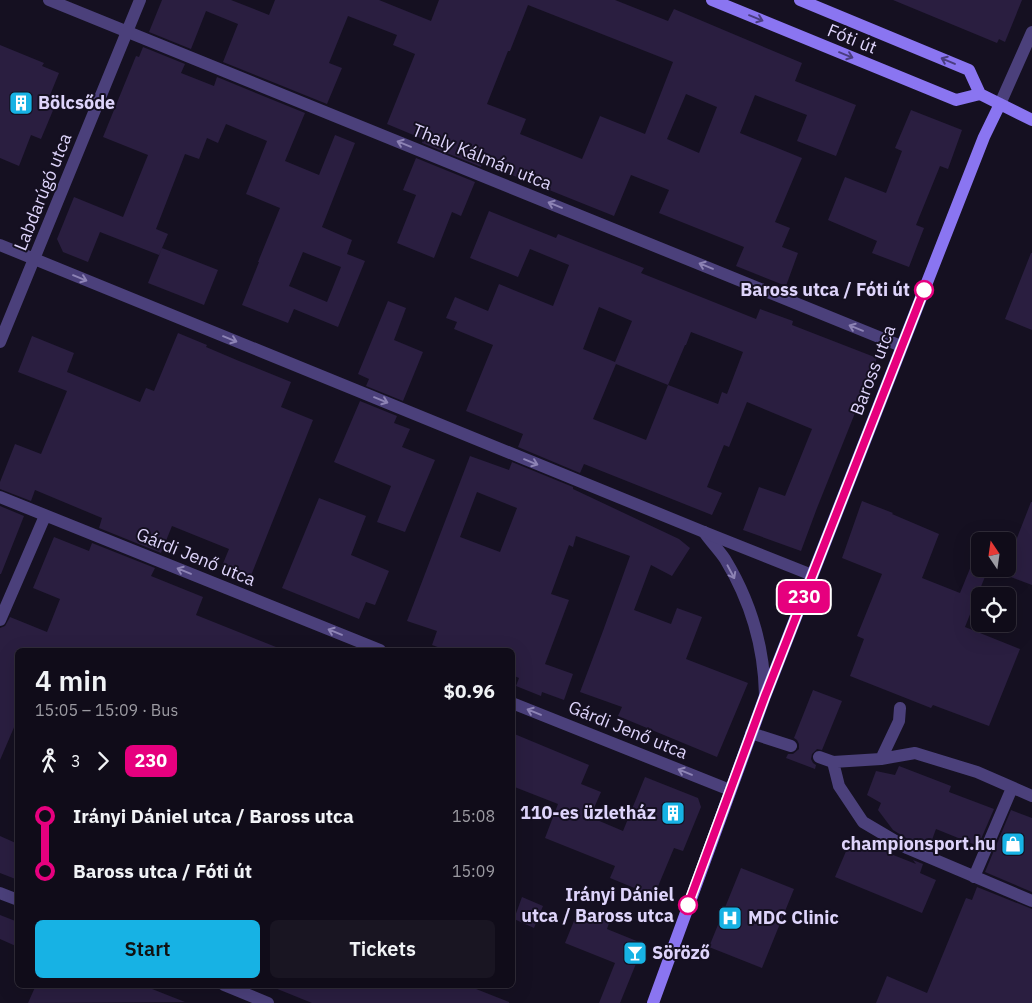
<!DOCTYPE html>
<html lang="en">
<head>
<meta charset="utf-8">
<style>
	body { margin:0; font-family:"IBM Plex Sans",sans-serif; background:#191522; color:#f1f3f6; height:100vh; display:flex; flex-direction:column; font-size:19px; white-space:nowrap }
	* { box-sizing:border-box; margin:0 }
	p { font-size:16px; color:#9c9ba2 }
	.icon { flex:none; width:28px; height:28px; fill:none; stroke:currentColor; stroke-width:2; stroke-linecap:round; stroke-linejoin:round }
	.map { position:relative; flex:1; overflow:hidden }
	.details { position:absolute; left:15px; top:648px; width:500px; height:340px; display:flex; flex-direction:column; background:#100c19; border-radius:8px; box-shadow:0 5px 20px #0002,0 0 0 1px #302c38 }
	.details>* { flex:none }
	.badge { padding:0 10px; border-radius:8px; font-size:18px; line-height:32px }
	.needle { width:32px; rotate:347deg }
	.fabs { position:absolute; left:971px; top:532px; display:grid; gap:10px }
	.fabs a { display:grid; place-items:center; width:45px; height:45px; border-radius:8px; background:#100c19; box-shadow:0 5px 20px #0002,0 0 0 1px #302c38; font-size:25px }
	.map>.badge { position:absolute; translate:-50% -50%; box-shadow:0 0 0 2px #fff }
	.legs { display:flex; align-items:center; gap:8px; height:55px; padding:0 20px; font-size:16px }
	.legs p { margin-inline-start:auto }
	.summary { display:flex; align-items:center; justify-content:space-between; height:85px; padding:0 20px }
	h1 { font-size:28px; font-weight:600; line-height:38px }
	.cta { display:flex; gap:10px; margin-top:auto; padding:10px 20px }
	.cta a { flex:1; height:58px; border-radius:8px; background:#17b2e4; color:#111; font-size:20px; font-weight:600; line-height:58px; text-align:center }
	.cta a+a { background:#191522; color:#f1f3f6 }
	ul { padding:0 20px; list-style:none }
	li { display:flex; align-items:center; gap:18px; height:55px; font-size:19px }
	li i { display:grid; place-items:center; width:8px; height:100%; margin:0 6px; background:currentColor }
	li i::after { content:''; width:12px; height:12px; margin:-6px; border:4px solid; border-radius:50%; background:#100c19 }
	li p { margin-inline-start:auto }
	li:first-child i { background:linear-gradient(#0000 50%,currentColor 0) }
	li:last-child i { background:linear-gradient(currentColor 50%,#0000 0) }
	.map>svg:first-child { display:block }
	.building { fill:#2a1e40; fill-rule:evenodd }
	.lines { fill:none; stroke-linecap:round; stroke-linejoin:round }
	.lane { stroke:#4b407b; stroke-width:12 }
	.street { stroke:#4b407b; stroke-width:12 }
	.secondary { stroke:#8a75f1; stroke-width:12 }
	.oneway { stroke:#4a3d7f }
	.oneway2 { stroke:#8d83b5 }
	.line-1-casing { stroke:#fff; stroke-width:11 }
	.line-1 { stroke:#e6007e; stroke-width:8 }
	.stop-1-dot { fill:#fff; stroke:#e6007e; stroke-width:2.5 }
	.labels { text-anchor:middle; stroke-width:4; stroke-linejoin:round; paint-order:stroke }
	.street-label { font-size:18px; fill:#ded4fb; stroke:#151021 }
	.poi-label { font-size:18px; font-weight:bold; fill:#ded4fb; stroke:#151021; text-anchor:start }
	.stop-label { font-size:18px; font-weight:bold; fill:#ded4fb; stroke:#151021; text-anchor:end }
</style>
</head>
<body>
<div class="map">
<svg width="1032" height="1003" viewBox="0 0 1032 1003">
	<rect width="100%" height="100%" fill="#151021"/>
	<path class="building" d="M 162,0 L 231,0 L 269,15 L 275,0 L 379,0 L 431,21 L 439,0 L 615,0 L 668,21 L 674,9 L 802,63 L 795,81 L 856,105 L 836,156 L 797,141 L 807,115 L 755,95 L 740,133 L 802,158 L 775,222 L 790,228 L 782,247 L 798,253 L 786,286 L 736,266 L 744,247 L 659,213 L 669,190 L 631,175 L 614,216 L 482,163 L 481,167 L 422,143 L 423,139 L 387,124 L 415,54 L 393,45 L 397,35 L 348,16 L 329,63 L 342,68 L 327,104 L 223,62 L 238,24 L 206,11 L 191,49 L 149,32 ZM 528,5 L 673,62 L 645,134 L 600,116 L 582,159 L 520,134 L 526,119 L 487,104 L 508,51 L 510,51 ZM 686,94 L 717,107 L 699,153 L 667,139 Z
		M 893,0 L 1022,0 L 1005,42 L 999,39 L 997,43 Z
		M 0,45 L 44,63 L 42,66 L 59,73 L 46,105 L 54,108 L 41,139 L 31,135 L 19,166 L 0,158 Z
		M 143,47 L 185,64 L 181,73 L 214,86 L 217,77 L 305,113 L 285,161 L 319,175 L 335,135 L 355,143 L 322,227 L 352,240 L 347,254 L 365,261 L 338,327 L 294,309 L 288,323 L 242,305 L 259,262 L 258,262 L 280,208 L 246,194 L 267,141 L 226,124 L 218,143 L 207,138 L 199,159 L 185,154 L 156,229 L 168,234 L 159,255 L 100,232 L 88,262 L 63,252 L 57,239 L 74,197 L 123,217 L 148,155 L 103,137 L 136,56 L 139,57 ZM 303,252 L 341,267 L 327,302 L 289,286 Z
		M 911,110 L 962,130 L 948,169 L 940,166 L 916,225 L 924,228 L 909,267 L 872,253 L 877,241 L 828,220 L 845,177 L 886,193 L 902,151 L 895,148 Z
		M 416,158 L 475,182 L 461,216 L 452,212 L 434,258 L 397,243 L 416,195 L 403,190 Z
		M 489,211 L 556,238 L 558,234 L 644,268 L 641,273 L 756,319 L 760,309 L 793,321 L 792,325 L 877,358 L 817,508 L 801,551 L 743,530 L 759,487 L 785,496 L 812,429 L 747,402 L 729,447 L 724,445 L 707,487 L 722,493 L 712,515 L 584,464 L 580,473 L 518,447 L 523,434 L 466,411 L 493,345 L 454,329 L 457,322 L 446,318 L 455,297 L 488,311 L 499,284 L 553,306 L 569,265 L 530,249 L 518,277 L 470,258 ZM 599,307 L 632,321 L 615,362 L 583,349 ZM 691,332 L 743,352 L 727,394 L 722,392 L 718,404 L 668,385 L 685,345 L 686,345 ZM 616,364 L 668,385 L 646,440 L 593,419 Z
		M 162,248 L 218,270 L 204,305 L 148,283 Z
		M 1031,253 L 1032,253 L 1032,330 L 1005,319 Z
		M 388,301 L 406,308 L 394,340 L 423,352 L 403,401 L 366,386 L 369,379 L 358,374 Z
		M 178,333 L 207,345 L 206,347 L 239,361 L 291,382 L 281,407 L 313,420 L 250,578 L 222,566 L 229,549 L 172,526 L 161,553 L 99,528 L 102,518 L 35,490 L 31,501 L 0,489 L 0,482 L 15,444 L 41,454 L 67,391 L 18,372 L 32,336 L 74,353 L 67,372 L 140,402 L 146,388 L 154,391 Z
		M 360,401 L 397,416 L 394,423 L 410,429 L 402,447 L 435,460 L 405,532 L 377,522 L 391,486 L 334,462 Z
		M 470,456 L 509,470 L 512,462 L 573,487 L 573,489 L 679,539 L 690,548 L 672,576 L 651,565 L 634,610 L 671,624 L 677,608 L 702,617 L 686,659 L 748,683 L 717,757 L 618,716 L 622,707 L 580,692 L 603,631 L 630,556 L 576,536 L 573,547 L 569,545 L 551,594 L 569,600 L 545,664 L 573,674 L 564,700 L 542,692 L 541,696 L 516,686 L 519,678 L 512,675 L 512,650 L 446,650 L 432,645 L 437,631 L 407,621 ZM 477,492 L 517,508 L 500,552 L 460,537 Z
		M 319,498 L 366,516 L 351,555 L 389,571 L 375,605 L 366,602 L 359,619 L 282,588 Z
		M 862,501 L 893,513 L 892,514 L 939,534 L 922,578 L 960,593 L 980,544 L 980,569 L 988,569 L 965,627 L 1020,649 L 989,726 L 933,705 L 931,708 L 850,676 L 864,639 L 857,636 L 882,574 L 842,558 Z
		M 1031,502 L 1032,502 L 1032,585 L 1003,574 L 1004,569 L 1008,569 L 1008,561 Z
		M 0,506 L 24,516 L 1,574 L 0,574 Z
		M 54,537 L 89,551 L 92,543 L 155,568 L 151,576 L 203,597 L 196,615 L 281,649 L 281,650 L 18,650 L 18,718 L 0,760 L 0,628 L 5,626 L 10,617 L 47,632 L 60,599 L 33,588 Z
		M 813,690 L 842,701 L 822,750 L 817,749 L 812,754 L 811,759 L 813,763 L 816,765 L 815,769 L 786,758 L 788,754 L 793,754 L 799,749 L 799,744 L 797,740 L 794,738 Z
		M 512,733 L 589,765 L 581,784 L 601,792 L 590,817 L 623,831 L 645,777 L 698,798 L 701,807 L 683,851 L 674,848 L 654,896 L 610,878 L 615,866 L 545,838 L 558,804 L 512,786 Z
		M 899,766 L 951,786 L 949,792 L 994,809 L 978,846 L 936,829 L 929,848 L 911,841 L 893,830 L 878,810 L 881,803 L 867,795 L 876,771 L 895,775 Z
		M 1011,810 L 1032,818 L 1032,892 L 985,872 Z
		M 0,836 L 18,844 L 18,880 L 0,873 Z
		M 863,843 L 916,864 L 913,860 L 923,864 L 920,873 L 936,880 L 922,913 L 835,877 L 847,849 L 854,851 L 857,846 L 861,847 Z
		M 741,868 L 794,889 L 762,968 L 709,947 Z
		M 977,887 L 1032,909 L 1032,1003 L 876,1003 L 887,976 L 927,993 L 966,898 L 972,900 Z
		M 522,897 L 543,906 L 534,928 L 514,919 Z
		M 593,913 L 610,920 L 607,929 L 644,944 L 620,1003 L 599,1003 L 615,963 L 565,943 L 576,916 L 590,922 Z
		M 0,915 L 18,922 L 18,947 L 0,939 Z
		M 36,985 L 142,985 L 185,1002 L 28,1003 Z
		M 270,985 L 466,985 L 509,1002 L 509,1003 L 312,1003 L 270,986 Z"/>
	<g class="lines">
		<path class="lane" d="M 704,532 C 710,541 719,550 725,559 C 750,600 764,647 765,695
			M 900,708 L 899,721 L 881,759 L 833,762 L 839,786 L 863,822 L 907,848 L 1032,901
			M 751,733 L 791,746
			M 819,757 L 833,762
			M 881,759 L 915,753 L 977,772 L 1032,796
			M 974,877 L 1012,788"/>
		<path class="street" d="M 49,0 L 901,346
			M 1000,104 L 1032,32
			M 0,245 L 704,532 L 812,575
			M 0,342 L 140,0
			M 0,497 L 380,650
			M 0,620 L 45,516
			M 512,703 L 730,790
			M 0,893 L 18,900
			M 224,985 L 268,1003"/>
		<path class="secondary" d="M 712,0 L 956,100 L 980,94
			M 800,0 L 969,70 L 980,94 L 1032,120
			M 653,1003 L 765,696 L 984,137 L 1000,104"/>
	</g>
	<defs><path id="oneway-shaft" d="M-6 0H5M1.5-3L5.5 0L1.5 3" fill="none" stroke-width="1.6" stroke-linecap="round" stroke-linejoin="round" transform="scale(1.25)"/></defs>
	<g class="oneway">
		<use href="#oneway-shaft" transform="translate(756 18) rotate(22)"/>
		<use href="#oneway-shaft" transform="translate(846 55) rotate(22)"/>
		<use href="#oneway-shaft" transform="translate(948 61) rotate(-157)"/>
	</g>
	<g class="oneway2">
		<use href="#oneway-shaft" transform="translate(404 144) rotate(-158)"/>
		<use href="#oneway-shaft" transform="translate(555 205) rotate(-158)"/>
		<use href="#oneway-shaft" transform="translate(706 266) rotate(-158)"/>
		<use href="#oneway-shaft" transform="translate(80 278) rotate(22)"/>
		<use href="#oneway-shaft" transform="translate(856 328) rotate(-158)"/>
		<use href="#oneway-shaft" transform="translate(230 339) rotate(22)"/>
		<use href="#oneway-shaft" transform="translate(381 400) rotate(22)"/>
		<use href="#oneway-shaft" transform="translate(531 462) rotate(22)"/>
		<use href="#oneway-shaft" transform="translate(184 571) rotate(-158)"/>
		<use href="#oneway-shaft" transform="translate(731 572) rotate(62)"/>
		<use href="#oneway-shaft" transform="translate(335 632) rotate(-158)"/>
		<use href="#oneway-shaft" transform="translate(534 712) rotate(-158)"/>
		<use href="#oneway-shaft" transform="translate(685 772) rotate(-158)"/>
	</g>
	<g class="lines">
		<g class="line-1-casing">
			<path id="line-1" d="M 688,905 L 765,696 L 924,290"/>
		</g>
		<use href="#line-1" class="line-1"/>
	</g>
	<defs>
		<g id="building-square" transform="scale(1.25)"><rect x="-9" y="-9" width="18" height="18" rx="4" fill="#17b2e4" stroke="#151021"/><path d="M-4-6H4V6H1V3H-1V6H-4ZM-2.5-4.3h1.7v1.8h-1.7ZM.8-4.3h1.7v1.8H.8ZM-2.5-1h1.7V.8h-1.7ZM.8-1h1.7V.8H.8Z" fill="#fff"/></g>
		<g id="shop-square" transform="scale(1.25)"><rect x="-9" y="-9" width="18" height="18" rx="4" fill="#17b2e4" stroke="#151021"/><path d="M-5-2.5h2.3a2.7 3.5 0 0 1 5.4 0H5L5.5 6h-11ZM-1.5-2.5h3a1.5 2.3 0 0 0-3 0Z" fill="#fff"/></g>
		<g id="hospital-square" transform="scale(1.25)"><rect x="-9" y="-9" width="18" height="18" rx="4" fill="#17b2e4" stroke="#151021"/><path d="M-5-5h3v3.5h4V-5h3V5h-3V1.5h-4V5h-3Z" fill="#fff"/></g>
		<g id="bar-square" transform="scale(1.25)"><rect x="-9" y="-9" width="18" height="18" rx="4" fill="#17b2e4" stroke="#151021"/><path d="M-6-5H6L.8 .8V4.5H3.5V6h-7V4.5H-.8V.8Z" fill="#fff"/></g>
	</defs>
	<g fill-rule="evenodd">
		<use href="#building-square" x="21" y="103"/>
		<use href="#building-square" x="673" y="813"/>
		<use href="#shop-square" x="1013" y="844"/>
		<use href="#hospital-square" x="730" y="918"/>
		<use href="#bar-square" x="635" y="953"/>
	</g>
	<g class="stop-1-dot">
		<circle cx="924" cy="290" r="9"/>
		<circle cx="688" cy="905" r="9"/>
	</g>
	<g class="labels">
		<g class="street-label">
			<text transform="translate(852 39) rotate(22)" y="6">Fóti út</text>
			<text transform="translate(482 157) rotate(22)" y="6">Thaly Kálmán utca</text>
			<text transform="translate(43 192) rotate(-68)" y="6">Labdarúgó utca</text>
			<text transform="translate(873 370) rotate(-69)" y="6">Baross utca</text>
			<text transform="translate(196 557) rotate(22)" y="6">Gárdi Jenő utca</text>
			<text transform="translate(628 730) rotate(22)" y="6">Gárdi Jenő utca</text>
		</g>
		<g class="poi-label">
			<text x="38" y="109">Bölcsőde</text>
			<text x="656" y="819" text-anchor="end">110-es üzletház</text>
			<text x="996" y="850" text-anchor="end">championsport.hu</text>
			<text x="748" y="924">MDC Clinic</text>
			<text x="652" y="959">Söröző</text>
		</g>
		<g class="stop-label">
			<text x="910" y="296">Baross utca / Fóti út</text>
			<text x="674" y="901">Irányi Dániel<tspan x="674" dy="21">utca / Baross utca</tspan></text>
		</g>
	</g>
</svg>
<div class="fabs">
<a><svg class="needle" viewBox="-14 -14 28 28"><path d="M0-13l5 13h-10z" fill="#e53935"/><path d="M0 13l5-13h-10z" fill="#9c9ba2"/></svg></a>
<a><svg class="icon" aria-label="locate" viewBox="0 0 24 24"><circle cx="12" cy="12" r="6"/><path d="M12 2v4M12 18v4M2 12h4M18 12h4"/></svg></a>
</div>
<b class="badge" style="left:804px;top:597px;background:#e6007e;color:#fff">230</b>
<section class="details">
<div class="summary"><div><h1>4 min</h1><p>15:05 – 15:09 · Bus</p></div><b>$0.96</b></div>
<div class="legs"><svg class="icon" aria-label="walk" viewBox="0 0 24 24"><circle cx="13" cy="4" r="2"/><path d="M13 8l-2 6 4 7M11 14l-3 7M7 12l3-4h3l4 4"/></svg>3<svg class="icon" aria-label="forward" viewBox="0 0 24 24"><path d="M9 5l7 7-7 7"/></svg><b class="badge" style="background:#e6007e;color:#fff">230</b></div>
<ul>
<li><i style="color:#e6007e"></i><b>Irányi Dániel utca / Baross utca</b><p>15:08</p></li>
<li><i style="color:#e6007e"></i><b>Baross utca / Fóti út</b><p>15:09</p></li>
</ul>
<div class="cta"><a>Start</a><a>Tickets</a></div>
</section>
</div>
</body>
</html>
